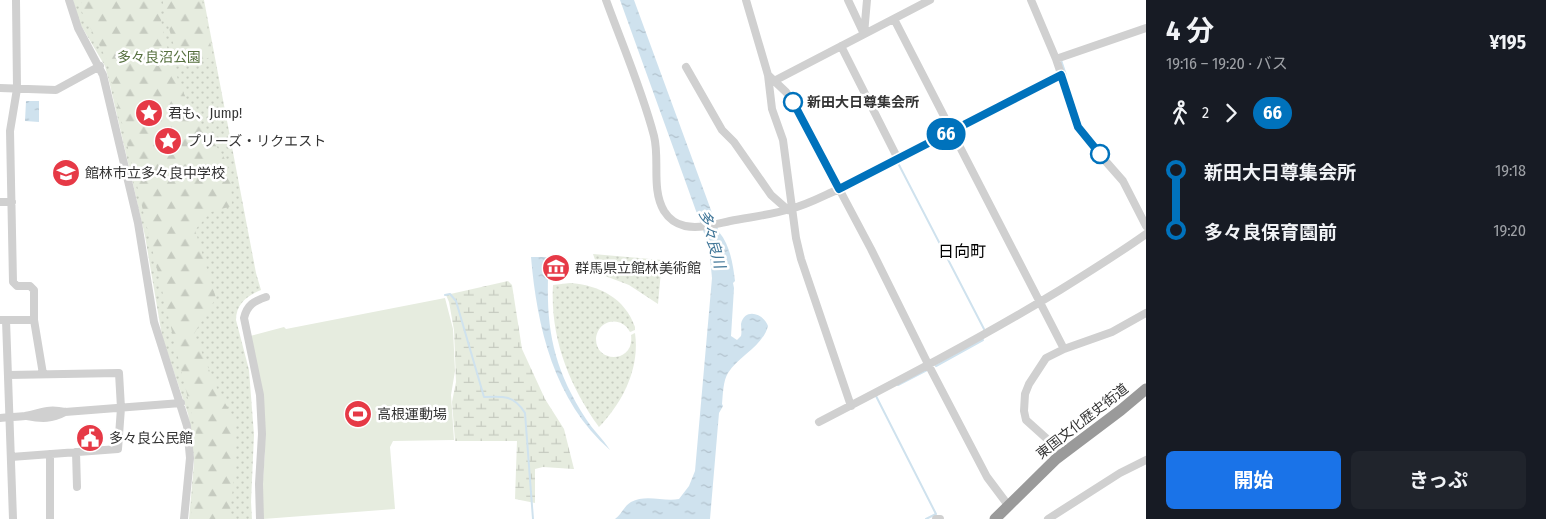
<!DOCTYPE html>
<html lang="ja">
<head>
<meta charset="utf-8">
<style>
	body { margin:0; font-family:"Fira Sans Condensed","Noto Sans JP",sans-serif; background:#20242c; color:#f1f3f6; height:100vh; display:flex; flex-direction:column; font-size:19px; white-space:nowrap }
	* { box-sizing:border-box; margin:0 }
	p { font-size:16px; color:#9ea1a6 }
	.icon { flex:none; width:28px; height:28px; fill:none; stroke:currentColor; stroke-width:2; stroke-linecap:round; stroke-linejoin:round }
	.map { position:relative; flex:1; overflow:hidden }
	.panel { display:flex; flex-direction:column; background:#171b24; width:400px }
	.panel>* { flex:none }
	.badge { padding:0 10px; border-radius:16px; font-size:18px; line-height:32px }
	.map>.badge { position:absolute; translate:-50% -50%; box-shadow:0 0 0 2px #fff }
	.legs { display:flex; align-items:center; gap:8px; height:55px; padding:0 20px; font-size:16px }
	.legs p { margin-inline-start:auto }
	.overview { display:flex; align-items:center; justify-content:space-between; height:85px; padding:0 20px }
	h1 { font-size:28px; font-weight:700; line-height:38px }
	.cta { display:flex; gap:10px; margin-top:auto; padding:10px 20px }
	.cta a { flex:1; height:58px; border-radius:8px; background:#1a73e8; color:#fff; font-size:20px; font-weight:700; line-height:58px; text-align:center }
	.cta a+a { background:#20242c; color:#f1f3f6 }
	ul { padding:0 20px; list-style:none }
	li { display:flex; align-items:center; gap:18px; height:60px; font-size:19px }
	li i { display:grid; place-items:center; width:8px; height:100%; margin:0 6px; background:currentColor }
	li i::after { content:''; width:12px; height:12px; margin:-6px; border:4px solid; border-radius:50%; background:#171b24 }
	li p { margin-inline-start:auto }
	li:first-child i { background:linear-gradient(#0000 50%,currentColor 0) }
	li:last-child i { background:linear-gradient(currentColor 50%,#0000 0) }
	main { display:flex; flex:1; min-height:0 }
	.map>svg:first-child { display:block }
	.green { fill:url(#green-dots) }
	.forest { fill:url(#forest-firs) }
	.wetland { fill:url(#wetland-marsh) }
	.pitch { fill:#e6ecdf }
	.water { fill:url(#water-ripples) }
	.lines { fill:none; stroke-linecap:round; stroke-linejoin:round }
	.stream { stroke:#cfe2ee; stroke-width:2 }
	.minor { stroke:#d0d0d0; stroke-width:8 }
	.highway { stroke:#9a9a9a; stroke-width:11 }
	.line-1-casing { stroke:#fff; stroke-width:11 }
	.line-1 { stroke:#0072bc; stroke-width:8 }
	.stop-1-dot { fill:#fff; stroke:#0072bc; stroke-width:2.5 }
	.labels { text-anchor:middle; stroke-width:5; stroke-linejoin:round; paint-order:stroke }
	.park-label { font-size:14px; fill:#56703f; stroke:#fff }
	.stop-label { font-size:14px; font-weight:bold; fill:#333; stroke:#fff; text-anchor:start }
	.poi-label { font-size:14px; fill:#333; stroke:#fff; text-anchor:start }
	.street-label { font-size:14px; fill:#333; stroke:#fff }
	.water-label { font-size:15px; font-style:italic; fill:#3f7597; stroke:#fff }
	.quarter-label { font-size:16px; fill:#000; stroke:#fff }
</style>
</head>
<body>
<main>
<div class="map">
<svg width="1146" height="519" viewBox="0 0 1146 519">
	<defs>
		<pattern id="green-dots" width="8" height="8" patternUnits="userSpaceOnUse" patternTransform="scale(1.25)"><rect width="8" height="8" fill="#e6ecdf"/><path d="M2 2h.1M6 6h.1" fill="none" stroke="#c6cbc0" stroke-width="1.8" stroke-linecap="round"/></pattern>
		<pattern id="forest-firs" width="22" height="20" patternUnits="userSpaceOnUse" patternTransform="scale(1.25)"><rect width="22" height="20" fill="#e6ecdf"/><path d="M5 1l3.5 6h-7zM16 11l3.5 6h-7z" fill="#c6cbc0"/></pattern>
		<pattern id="wetland-marsh" width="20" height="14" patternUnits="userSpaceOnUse" patternTransform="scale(1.25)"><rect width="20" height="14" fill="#e6ecdf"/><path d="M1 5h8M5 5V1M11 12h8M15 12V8" fill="none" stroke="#c6cbc0"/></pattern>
		<pattern id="water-ripples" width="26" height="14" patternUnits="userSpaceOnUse" patternTransform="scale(1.25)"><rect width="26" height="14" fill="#cfe2ee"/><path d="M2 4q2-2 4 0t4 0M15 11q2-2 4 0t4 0" fill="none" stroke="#b2c2cd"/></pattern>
	</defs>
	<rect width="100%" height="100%" fill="#fff"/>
	<path class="green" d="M 73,0 L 204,0 L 256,273 L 261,290 C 247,296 236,304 236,320 L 249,370 L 254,435 L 251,502 L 252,519 L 189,519 L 194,463 L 192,435 L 188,414 L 162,336 L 145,236 L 110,85 L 105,66 L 79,22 Z
		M 593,254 L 662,260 L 658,304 L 629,285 L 600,274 Z
		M 570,283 C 599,285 625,298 635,327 L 635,330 L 630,332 C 625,322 613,318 603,325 C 599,328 596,334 596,339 C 596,364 635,363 631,335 L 635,333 C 640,368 623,402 599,427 C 569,385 550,338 553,285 Z"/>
	<path class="forest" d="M 81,0 L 159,0 C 160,38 181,94 201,126 C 209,139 222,150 227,164 C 232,176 231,193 232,206 L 211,212 L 195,230 L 216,298 L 194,334 L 219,393 L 235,420 L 234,478 L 230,513 L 231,519 L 191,519 L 196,432 L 107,60 L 82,12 Z
		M 163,0 L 202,0 L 213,57 L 179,64 L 163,7 Z"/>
	<path class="wetland" d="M 508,281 L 512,285 L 522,349 L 545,399 L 564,429 L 574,469 L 543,467 L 535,469 L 535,503 L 515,499 L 517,441 L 455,441 L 452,402 L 456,382 L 454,330 L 449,302 L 446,295 Z"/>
	<path class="pitch" d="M 445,298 L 453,329 L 455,371 L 451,395 L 454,440 L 393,441 L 390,447 L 395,509 L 263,519 C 260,491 266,462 265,434 C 265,401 259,369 250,336 L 284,327 L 286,329 Z"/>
	<path class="water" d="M 620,0 L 634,0 L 719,232 C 730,245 733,264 735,281 L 733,283 L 734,288 L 731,336 L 737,340 L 741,336 C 742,332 741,328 741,324 C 745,307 764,314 768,326 C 763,346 739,356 728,373 C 723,381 723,394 722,404 L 723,406 L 719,413 L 710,519 L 615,519 C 622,514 624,506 631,502 C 646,494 664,502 679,499 L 689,486 L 695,471 L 712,278 L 709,247 Z
		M 26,101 L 39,101 L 39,122 L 25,121 Z
		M 531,257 L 549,257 C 545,322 550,363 586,419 C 593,430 603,439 610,450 C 554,401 537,327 531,257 Z"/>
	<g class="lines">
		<path class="stream" d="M 1061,60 L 1066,75
			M 898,163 L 984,329
			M 445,295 L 450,294 L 456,301 L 484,397 C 503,396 514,395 525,413 L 533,519
			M 936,366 L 983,340
			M 898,385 L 927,370
			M 876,396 L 936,514 L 926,519"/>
		<path class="minor" d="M 16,0 L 17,89 L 10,131 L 13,282 L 17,286 L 30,286 L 34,290 L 34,320 L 43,374
			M 69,0 L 78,28 L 103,75 L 138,223 L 154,322 L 187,426 L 190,458 L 184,519
			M 606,0 C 622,44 642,90 654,136 C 660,160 651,189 664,211 C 669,219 676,224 685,226 C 700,229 716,224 730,221 C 750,217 771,215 790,209 C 807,205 823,196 839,189 L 1061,75
			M 746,0 L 768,75 L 786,92 L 793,102 L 871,249 L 929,366 L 987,477 L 1008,505
			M 848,0 L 864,34
			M 1031,0 L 1056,59 L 1079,127 L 1094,148 L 1123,181 L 1146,226
			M 894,19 L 1064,349
			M 864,34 L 867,0
			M 841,46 L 898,159
			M 1056,59 L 1146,28
			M 686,67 L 722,130 L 734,142 L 771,195 L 788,210
			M 768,75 L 772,109 L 783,140 L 796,238 L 801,259 L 851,406
			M 774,81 L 930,0
			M 0,88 L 56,90 L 100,66
			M 0,202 L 12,202
			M 0,320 L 34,320
			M 6,320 L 13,519
			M 8,375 L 119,373 L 121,408 L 118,449 L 11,457
			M 27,416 C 42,419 52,419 65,412
			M 0,418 C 8,417 17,417 25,416 C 42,413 47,408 65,412 L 181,403
			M 819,422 C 900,380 981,338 1060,290 C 1089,272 1118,254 1146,234
			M 76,452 L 77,487
			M 50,454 L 50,519
			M 1060,456 L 1046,438 L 1026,420 L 1024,411 L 1025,394 L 1029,384 L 1046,358 L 1064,349 L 1112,332 L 1146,313
			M 260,519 L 259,484 L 262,434 L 260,395 L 244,318 C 247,305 254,301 266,297
			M 936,519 L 940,519
			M 1048,519 L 1120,473 L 1146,460"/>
		<path class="highway" d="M 995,519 L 1056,459 L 1121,410 L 1146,389"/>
	</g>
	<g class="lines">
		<g class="line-1-casing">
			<path id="line-1" d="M 793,102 L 839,189 L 1061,75 L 1078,127 L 1100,154"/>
		</g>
		<use href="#line-1" class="line-1"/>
	</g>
	<defs>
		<g id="sight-disc" transform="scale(1.4375)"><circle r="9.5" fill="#e63946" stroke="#fff"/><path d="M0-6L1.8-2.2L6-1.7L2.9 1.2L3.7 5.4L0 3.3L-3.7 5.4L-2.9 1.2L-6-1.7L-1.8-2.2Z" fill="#fff"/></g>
		<g id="school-disc" transform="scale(1.4375)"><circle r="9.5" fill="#e63946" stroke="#fff"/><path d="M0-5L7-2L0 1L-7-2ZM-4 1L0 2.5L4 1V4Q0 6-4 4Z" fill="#fff"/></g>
		<g id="museum-disc" transform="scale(1.4375)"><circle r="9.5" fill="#e63946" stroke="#fff"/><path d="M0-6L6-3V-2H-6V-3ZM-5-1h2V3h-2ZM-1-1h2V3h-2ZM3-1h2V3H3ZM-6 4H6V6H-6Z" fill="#fff"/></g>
		<g id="stadium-disc" transform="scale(1.4375)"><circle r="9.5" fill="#e63946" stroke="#fff"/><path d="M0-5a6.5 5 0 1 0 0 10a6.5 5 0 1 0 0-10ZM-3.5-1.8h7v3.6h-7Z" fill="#fff"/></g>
		<g id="civic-disc" transform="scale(1.4375)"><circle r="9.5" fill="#e63946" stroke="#fff"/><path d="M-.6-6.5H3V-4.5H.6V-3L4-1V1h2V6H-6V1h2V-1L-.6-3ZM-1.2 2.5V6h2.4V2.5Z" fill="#fff"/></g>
	</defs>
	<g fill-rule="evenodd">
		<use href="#sight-disc" x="149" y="113"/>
		<use href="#sight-disc" x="168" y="141"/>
		<use href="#school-disc" x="66" y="173"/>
		<use href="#museum-disc" x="556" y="268"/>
		<use href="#stadium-disc" x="358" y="414"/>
		<use href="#civic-disc" x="90" y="438"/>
	</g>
	<g class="stop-1-dot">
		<circle cx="793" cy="102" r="9"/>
		<circle cx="1100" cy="154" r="9"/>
	</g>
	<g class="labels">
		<g class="park-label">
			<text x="159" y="62">多々良沼公園</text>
		</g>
		<g class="stop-label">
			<text x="807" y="107">新田大日尊集会所</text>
		</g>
		<g class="poi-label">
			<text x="168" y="118">君も、Jump!</text>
			<text x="187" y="146">プリーズ・リクエスト</text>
			<text x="85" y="178">館林市立多々良中学校</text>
			<text x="575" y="273">群馬県立館林美術館</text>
			<text x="377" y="419">高根運動場</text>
			<text x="109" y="443">多々良公民館</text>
		</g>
		<g class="street-label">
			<text transform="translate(1082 421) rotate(-38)" y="5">東国文化歴史街道</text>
		</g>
		<g class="water-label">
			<text transform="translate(712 239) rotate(74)" y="5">多々良川</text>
		</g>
		<g class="quarter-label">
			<text x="962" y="257">日向町</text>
		</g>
	</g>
</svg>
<b class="badge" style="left:946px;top:134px;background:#0072bc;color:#fff">66</b>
</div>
<section class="panel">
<div class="overview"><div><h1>4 分</h1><p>19:16 – 19:20 · バス</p></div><b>¥195</b></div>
<div class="legs"><svg class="icon" aria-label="walk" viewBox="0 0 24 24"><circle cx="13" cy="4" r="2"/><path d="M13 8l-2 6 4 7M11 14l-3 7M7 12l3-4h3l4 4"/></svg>2<svg class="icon" aria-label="forward" viewBox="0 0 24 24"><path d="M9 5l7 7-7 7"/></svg><b class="badge" style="background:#0072bc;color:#fff">66</b></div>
<ul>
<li><i style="color:#0072bc"></i><b>新田大日尊集会所</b><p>19:18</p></li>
<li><i style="color:#0072bc"></i><b>多々良保育園前</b><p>19:20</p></li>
</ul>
<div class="cta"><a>開始</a><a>きっぷ</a></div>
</section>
</main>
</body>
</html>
